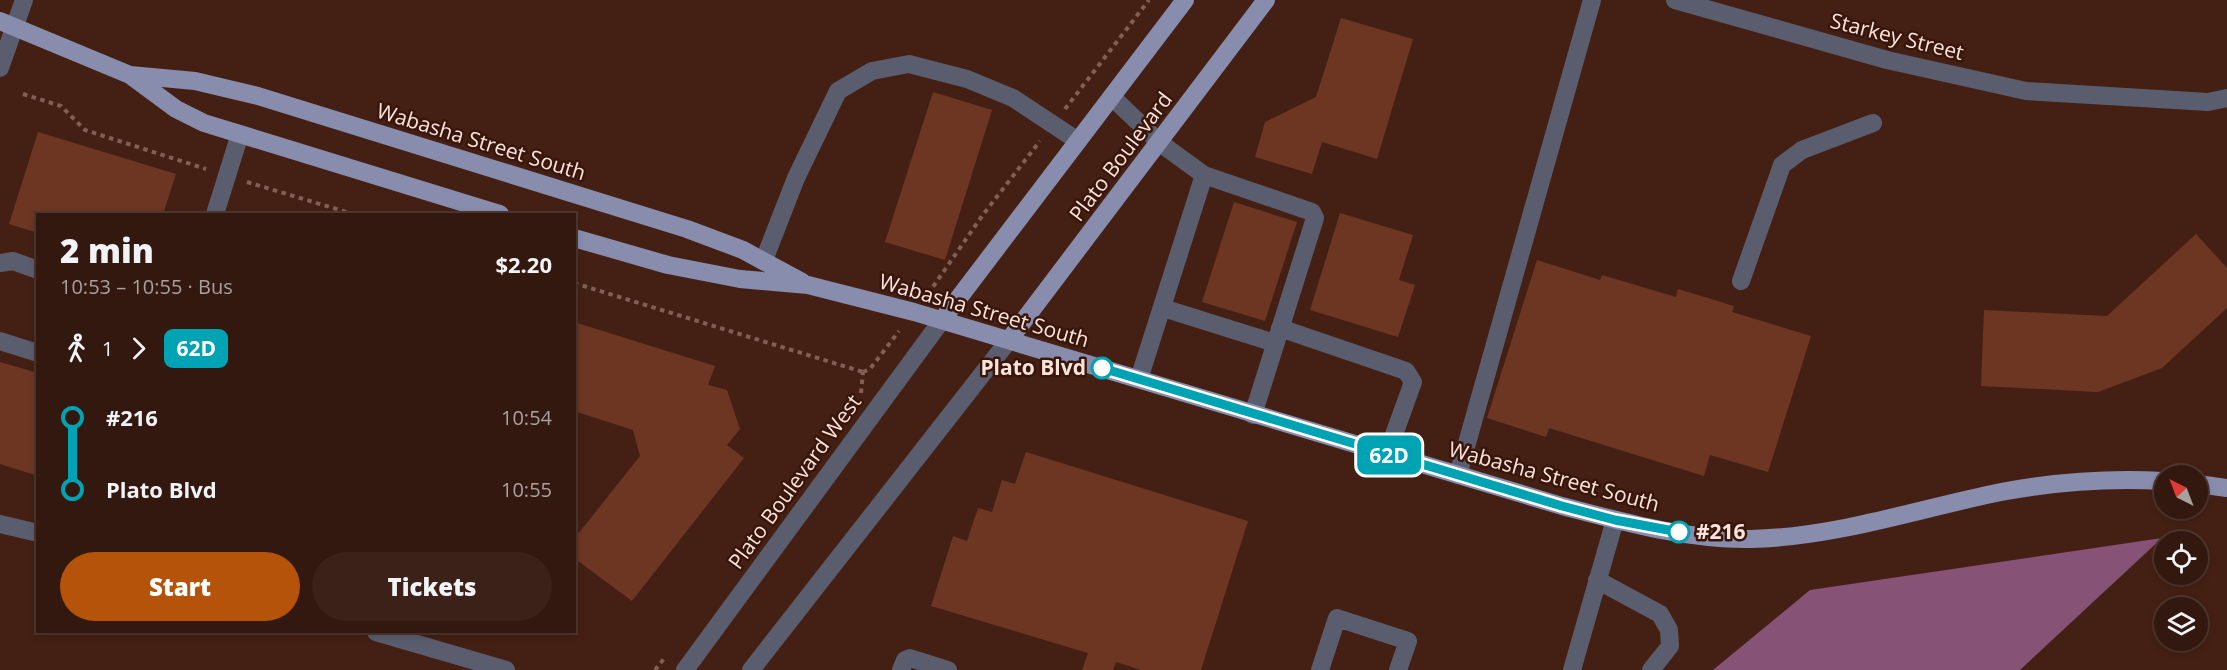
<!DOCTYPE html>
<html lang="en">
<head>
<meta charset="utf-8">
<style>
	body { margin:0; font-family:"Open Sans",sans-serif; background:#3b2118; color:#f1f3f6; height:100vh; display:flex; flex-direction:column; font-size:22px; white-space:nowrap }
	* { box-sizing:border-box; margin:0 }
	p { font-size:20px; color:#a9a09e }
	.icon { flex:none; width:33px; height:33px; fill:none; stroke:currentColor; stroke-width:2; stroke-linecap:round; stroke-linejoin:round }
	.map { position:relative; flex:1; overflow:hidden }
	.details { position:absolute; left:36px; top:213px; width:540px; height:420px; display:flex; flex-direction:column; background:#33180f; border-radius:0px; box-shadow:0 3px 9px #0003,0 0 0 2px #4e372f }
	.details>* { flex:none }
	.badge { padding:0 12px; border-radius:9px; font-size:21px; line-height:39px }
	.needle { width:39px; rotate:318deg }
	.fabs { position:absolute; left:2154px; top:465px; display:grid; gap:12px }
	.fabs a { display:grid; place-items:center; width:54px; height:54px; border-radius:50%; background:#33180f; box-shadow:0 3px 9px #0003,0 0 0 2px #4e372f; font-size:30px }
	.map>.badge { position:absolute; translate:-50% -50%; box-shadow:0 0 0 3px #fff }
	.legs { display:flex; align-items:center; gap:9px; height:66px; padding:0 24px; font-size:20px }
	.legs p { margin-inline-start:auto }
	.overview { display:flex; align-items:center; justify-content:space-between; height:102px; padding:0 24px }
	h1 { font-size:33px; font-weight:800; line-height:45px }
	.action { display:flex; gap:12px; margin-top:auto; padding:12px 24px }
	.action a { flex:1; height:69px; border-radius:36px; background:#b45309; color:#fff; font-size:24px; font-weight:800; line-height:69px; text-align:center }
	.action a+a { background:#3b2118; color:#f1f3f6 }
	ul { padding:0 24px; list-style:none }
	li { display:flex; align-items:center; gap:21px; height:72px; font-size:22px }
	li i { display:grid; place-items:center; width:9px; height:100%; margin:0 8px; background:currentColor }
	li i::after { content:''; width:15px; height:15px; margin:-8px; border:4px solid; border-radius:50%; background:#33180f }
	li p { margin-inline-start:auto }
	li:first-child i { background:linear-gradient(#0000 50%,currentColor 0) }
	li:last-child i { background:linear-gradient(currentColor 50%,#0000 0) }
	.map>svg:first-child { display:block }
	.forest { fill:#865276 }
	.building { fill:#6d3623 }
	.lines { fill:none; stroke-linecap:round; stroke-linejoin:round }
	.path { stroke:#806056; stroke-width:4; stroke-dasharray:4.5 4.5; stroke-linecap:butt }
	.minor { stroke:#5a5d6d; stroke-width:18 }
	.major { stroke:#888dae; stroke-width:18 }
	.line-1-casing { stroke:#fff; stroke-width:14 }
	.line-1 { stroke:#00a3b4; stroke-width:9 }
	.stop-1-dot { fill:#fff; stroke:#00a3b4; stroke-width:3 }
	.labels { text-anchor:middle; stroke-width:5; stroke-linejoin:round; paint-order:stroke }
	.street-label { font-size:21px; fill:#fce4dc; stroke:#39160b }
	.stop-label { font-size:21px; font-weight:bold; fill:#fce4dc; stroke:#39160b; text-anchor:end }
</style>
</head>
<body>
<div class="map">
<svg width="2227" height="670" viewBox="0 0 2227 670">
	<rect width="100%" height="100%" fill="#442014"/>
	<path class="forest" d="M 2162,538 L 2020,670 L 1713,670 L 1810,590 Z"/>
	<path class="building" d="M 1341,18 L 1413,39 L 1377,159 L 1322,142 L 1312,174 L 1255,157 L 1265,122 L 1316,97 Z
		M 933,92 L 992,110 L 945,260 L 885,242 Z
		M 38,132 L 176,174 L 163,214 L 38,214 L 38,233 L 9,224 Z
		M 1234,202 L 1297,222 L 1265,321 L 1202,302 Z
		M 1340,213 L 1413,235 L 1399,280 L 1415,285 L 1398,337 L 1310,310 Z
		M 2196,234 L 2227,268 L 2227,308 L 2162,368 L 2098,392 L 1981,386 L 1984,310 L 2107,316 Z
		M 1537,260 L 1600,280 L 1602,275 L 1676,297 L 1678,289 L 1734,306 L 1732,312 L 1811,336 L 1768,472 L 1710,455 L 1704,476 L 1549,428 L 1546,437 L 1487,418 Z
		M 574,322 L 715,366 L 708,385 L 727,390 L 740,429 L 727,445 L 744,458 L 632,601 L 574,558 L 574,539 L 640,456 L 633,430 L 574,411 Z
		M 0,362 L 38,373 L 38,476 L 0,464 Z
		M 1026,452 L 1248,521 L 1201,670 L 1141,670 L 1116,662 L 1113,670 L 1082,670 L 1088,653 L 931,606 L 953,536 L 967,541 L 978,508 L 992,512 L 1002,480 L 1015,484 Z"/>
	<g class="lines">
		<path class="path" d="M 23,94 L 61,106 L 85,130 L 206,169
			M 1065,109 L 1149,0
			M 247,182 L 353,214
			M 574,283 L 863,372
			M 928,294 L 982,216 L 1040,141
			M 863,372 L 870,369 L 899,331
			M 861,393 L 863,372
			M 655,670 L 666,656"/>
		<path class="minor" d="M 1675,0 L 1887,60 L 2026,91 L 2208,102 L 2227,98
			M 0,68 L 24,0
			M 1112,97 L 1160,143 L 1204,175 L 1312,212 L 1315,218 L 1253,415
			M 215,214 L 240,134
			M 764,260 L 796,178 L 838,91 L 872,71 L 909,64 L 967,79 L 1013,98 L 1078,141
			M 0,263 L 13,261 L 38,270
			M 1741,281 L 1782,165 L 1802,150 L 1873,123
			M 1163,308 L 1275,343
			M 1280,328 L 1406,371 L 1413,382 L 1387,454
			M 0,341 L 38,353
			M 1139,379 L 1204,175
			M 1458,475 L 1592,0
			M 0,524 L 38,533
			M 1597,580 L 1660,614 L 1669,630 L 1670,646 L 1651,670
			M 376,632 L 506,670
			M 685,670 L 942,320
			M 751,670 L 1009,340
			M 901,670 L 905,660 L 910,658 L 948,670
			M 1320,670 L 1337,618 L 1408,641 L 1398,670
			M 1572,670 L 1615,520"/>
		<path class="major" d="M 0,21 L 130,75 L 176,109 L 204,123 L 500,214
			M 130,75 L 195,81 L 258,96 L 687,229 L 743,250 L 802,282
			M 574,238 L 668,265 L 740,279 L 808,285 L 914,312 L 1562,506 C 1623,522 1687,540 1751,539 C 1837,537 1917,509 2001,492 C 2054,482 2111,478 2164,481
			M 942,320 L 1185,0
			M 1009,340 L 1266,0
			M 2198,484 L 2227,488"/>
	</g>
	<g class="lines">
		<g class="line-1-casing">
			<path id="line-1" d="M 1102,368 L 1562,506 L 1615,520 L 1679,532"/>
		</g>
		<use href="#line-1" class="line-1"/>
	</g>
	<g class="stop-1-dot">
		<circle cx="1102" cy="368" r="10"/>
		<circle cx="1679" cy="532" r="10"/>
	</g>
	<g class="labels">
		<g class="street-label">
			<text transform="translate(1897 37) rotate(14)" y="7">Starkey Street</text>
			<text transform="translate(481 142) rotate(17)" y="7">Wabasha Street South</text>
			<text transform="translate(1121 157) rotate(-53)" y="7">Plato Boulevard</text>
			<text transform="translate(984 311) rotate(16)" y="7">Wabasha Street South</text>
			<text transform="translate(1554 477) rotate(15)" y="7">Wabasha Street South</text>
			<text transform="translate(795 482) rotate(-54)" y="7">Plato Boulevard West</text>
		</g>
		<g class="stop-label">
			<text x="1086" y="375">Plato Blvd</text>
			<text x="1696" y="539" text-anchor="start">#216</text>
		</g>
	</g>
</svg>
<div class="fabs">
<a><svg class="needle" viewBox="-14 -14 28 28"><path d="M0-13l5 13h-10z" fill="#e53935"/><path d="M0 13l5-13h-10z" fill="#a9a09e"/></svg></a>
<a><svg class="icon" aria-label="locate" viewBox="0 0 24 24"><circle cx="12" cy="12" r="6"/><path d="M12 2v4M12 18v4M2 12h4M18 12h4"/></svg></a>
<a><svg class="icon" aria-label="layers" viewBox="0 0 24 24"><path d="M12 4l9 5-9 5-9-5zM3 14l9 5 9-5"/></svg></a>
</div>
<b class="badge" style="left:1389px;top:455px;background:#00a3b4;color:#fff">62D</b>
<section class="details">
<div class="overview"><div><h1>2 min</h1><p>10:53 – 10:55 · Bus</p></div><b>$2.20</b></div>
<div class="legs"><svg class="icon" aria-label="walk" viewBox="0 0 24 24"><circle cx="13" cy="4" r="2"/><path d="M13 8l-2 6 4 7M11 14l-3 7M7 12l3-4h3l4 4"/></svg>1<svg class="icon" aria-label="forward" viewBox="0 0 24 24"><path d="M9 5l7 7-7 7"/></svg><b class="badge" style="background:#00a3b4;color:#fff">62D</b></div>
<ul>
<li><i style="color:#00a3b4"></i><b>#216</b><p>10:54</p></li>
<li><i style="color:#00a3b4"></i><b>Plato Blvd</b><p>10:55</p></li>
</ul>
<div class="action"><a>Start</a><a>Tickets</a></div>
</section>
</div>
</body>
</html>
